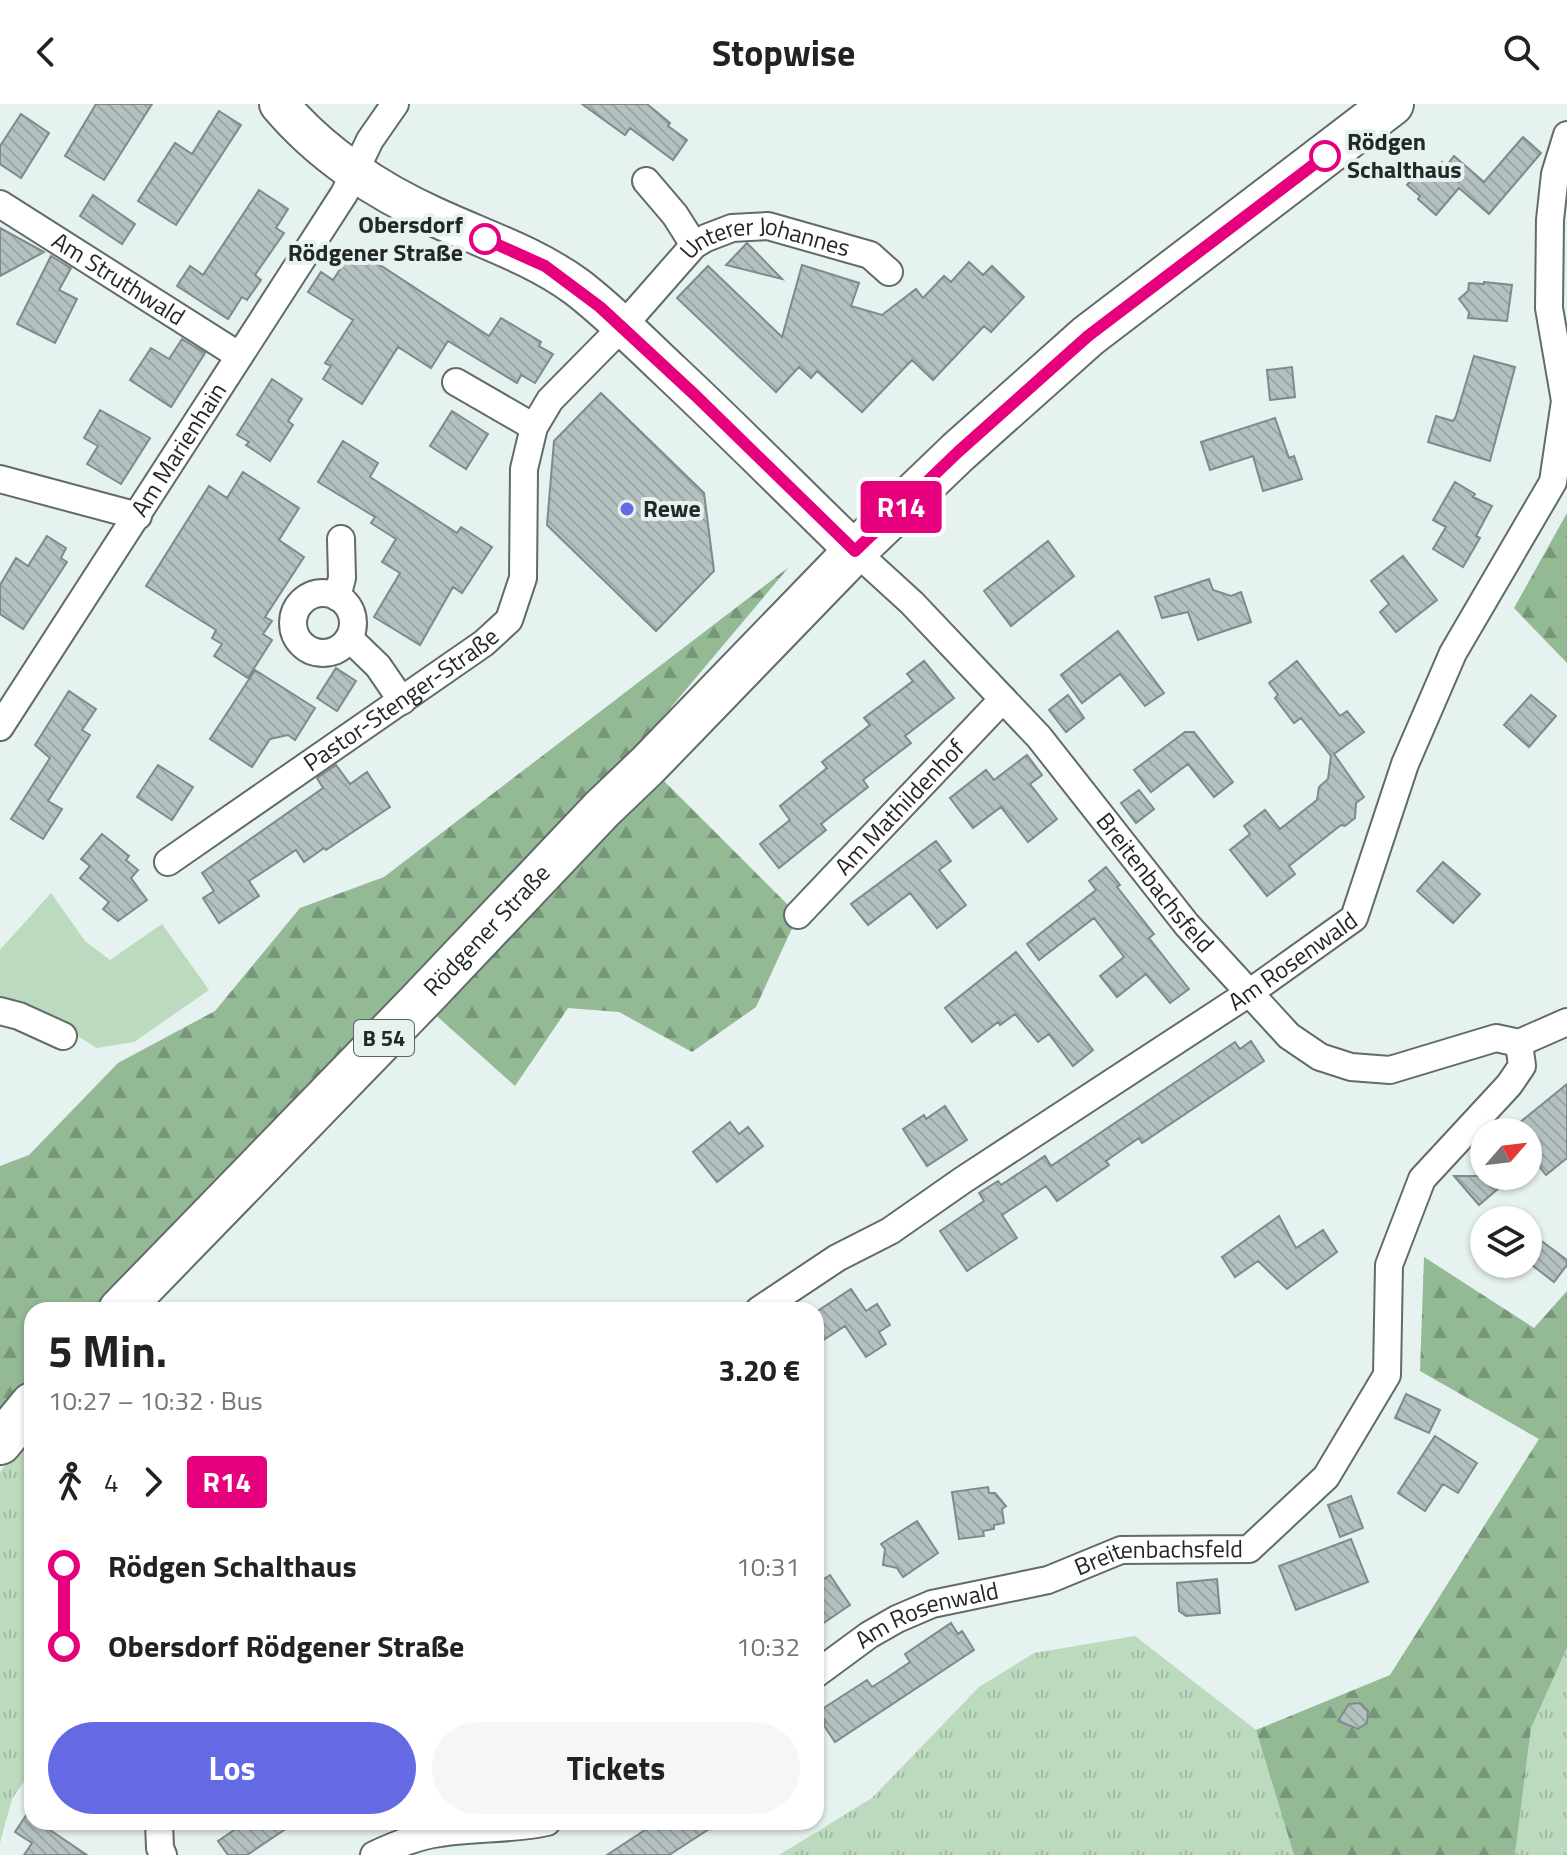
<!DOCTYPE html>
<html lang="de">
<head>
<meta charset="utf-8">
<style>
	body { margin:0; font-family:"Titillium Web",sans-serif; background:#f6f6f6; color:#222; height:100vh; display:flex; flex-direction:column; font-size:30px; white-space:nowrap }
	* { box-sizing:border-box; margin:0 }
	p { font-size:26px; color:#767676 }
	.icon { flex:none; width:44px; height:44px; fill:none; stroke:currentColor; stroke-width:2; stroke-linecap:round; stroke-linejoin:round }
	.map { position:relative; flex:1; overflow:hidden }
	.drawer { position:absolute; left:24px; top:1198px; width:800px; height:528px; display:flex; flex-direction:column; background:#fff; border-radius:24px; box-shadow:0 2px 6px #0004 }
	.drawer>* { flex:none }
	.badge { padding:0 16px; border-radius:6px; font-size:28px; line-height:52px }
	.needle { width:52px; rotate:62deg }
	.tools { position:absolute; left:1470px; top:1014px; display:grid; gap:16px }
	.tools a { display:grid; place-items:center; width:72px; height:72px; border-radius:50%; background:#fff; box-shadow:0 2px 6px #0004; font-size:40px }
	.map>.badge { position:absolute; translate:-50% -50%; box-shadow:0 0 0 4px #fff }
	.legs { display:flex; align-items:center; gap:12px; height:88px; padding:0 24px; font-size:26px }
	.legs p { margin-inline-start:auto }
	.overview { display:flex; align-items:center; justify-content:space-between; height:136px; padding:0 24px }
	h1 { font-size:44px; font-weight:700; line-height:60px }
	.action { display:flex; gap:16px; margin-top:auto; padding:16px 24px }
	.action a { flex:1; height:92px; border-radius:48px; background:#636ae3; color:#fff; font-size:32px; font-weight:700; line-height:92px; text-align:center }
	.action a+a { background:#f6f6f6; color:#222 }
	ul { padding:0 24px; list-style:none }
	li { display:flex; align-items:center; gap:28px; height:80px; font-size:30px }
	li i { display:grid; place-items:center; width:12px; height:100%; margin:0 10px; background:currentColor }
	li i::after { content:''; width:20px; height:20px; margin:-10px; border:6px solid; border-radius:50%; background:#fff }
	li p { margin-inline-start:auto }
	li:first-child i { background:linear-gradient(#0000 50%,currentColor 0) }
	li:last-child i { background:linear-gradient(currentColor 50%,#0000 0) }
	header { display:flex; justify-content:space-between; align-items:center; height:104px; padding:0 24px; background:#fff; font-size:36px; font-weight:700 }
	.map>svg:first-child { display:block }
	.grass { fill:url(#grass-tufts) }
	.forest { fill:url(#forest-firs) }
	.green { fill:#bcdabd }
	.building { fill:url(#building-back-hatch); stroke:#7f8b8b; stroke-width:2 }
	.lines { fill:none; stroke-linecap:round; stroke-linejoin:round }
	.minor-casing { stroke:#616b69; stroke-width:30 }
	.secondary-casing { stroke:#616b69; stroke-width:42 }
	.primary-casing { stroke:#616b69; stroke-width:46 }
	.minor { stroke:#fff; stroke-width:26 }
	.secondary { stroke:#fff; stroke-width:38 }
	.primary { stroke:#fff; stroke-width:42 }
	.line-1-casing { stroke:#fff; stroke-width:18 }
	.line-1 { stroke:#e6007e; stroke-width:12 }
	.stop-1-dot { fill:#fff; stroke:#e6007e; stroke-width:4 }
	.poi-dot { fill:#636ae3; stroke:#e6f2ef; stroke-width:3 }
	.labels { text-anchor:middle; stroke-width:8; stroke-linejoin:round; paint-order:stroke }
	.shield { fill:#e6f2ef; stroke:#5e6563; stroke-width:2 }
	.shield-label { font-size:22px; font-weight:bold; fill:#232827 }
	.stop-label { font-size:24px; font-weight:bold; fill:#232827; stroke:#e6f2ef; text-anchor:start }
	.street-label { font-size:24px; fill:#232827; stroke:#e6f2ef }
	.poi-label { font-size:24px; font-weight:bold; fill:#232827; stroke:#e6f2ef; text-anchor:start }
</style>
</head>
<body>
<header><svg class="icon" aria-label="back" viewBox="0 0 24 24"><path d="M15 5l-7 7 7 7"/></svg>Stopwise<svg class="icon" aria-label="search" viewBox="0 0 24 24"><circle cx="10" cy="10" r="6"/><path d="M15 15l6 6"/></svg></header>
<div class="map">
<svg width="1567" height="1751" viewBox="0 0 1567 1751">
	<defs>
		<pattern id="grass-tufts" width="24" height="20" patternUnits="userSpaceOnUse" patternTransform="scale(2)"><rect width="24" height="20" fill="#bcdabd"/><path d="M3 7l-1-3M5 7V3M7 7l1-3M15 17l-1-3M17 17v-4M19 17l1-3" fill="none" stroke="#a1bba2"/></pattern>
		<pattern id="forest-firs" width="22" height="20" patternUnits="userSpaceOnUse" patternTransform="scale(2)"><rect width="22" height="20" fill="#93b995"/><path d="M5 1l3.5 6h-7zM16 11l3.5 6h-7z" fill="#78967a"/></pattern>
		<pattern id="building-back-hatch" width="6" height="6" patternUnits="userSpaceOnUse" patternTransform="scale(2)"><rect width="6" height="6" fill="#b5c1c1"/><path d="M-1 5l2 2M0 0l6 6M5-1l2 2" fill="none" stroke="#9ba6a6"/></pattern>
	</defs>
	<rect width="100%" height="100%" fill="#e6f2ef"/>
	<path class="grass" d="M 32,1326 L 32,1666 L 12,1695 L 0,1739 L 0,1368 Z
		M 1135,1532 L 1256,1626 L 1294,1751 L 779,1751 L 872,1694 L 979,1583 L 1034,1549 Z
		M 1567,1544 L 1567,1751 L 1515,1751 L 1531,1624 Z"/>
	<path class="forest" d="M 1567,409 L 1567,559 L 1514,504 Z
		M 789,463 L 630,652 L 101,1206 L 32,1206 L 32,1277 L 0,1319 L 0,1062 L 29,1051 L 118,959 L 215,907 L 300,804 L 384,773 Z
		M 648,661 L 798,811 L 756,903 L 692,948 L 619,908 L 568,904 L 515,982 L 420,897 Z
		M 1424,1153 L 1534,1224 L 1567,1187 L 1567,1544 L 1531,1624 L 1515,1751 L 1294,1751 L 1256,1626 L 1390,1571 L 1539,1335 L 1420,1267 Z"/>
	<path class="green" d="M 51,789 L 85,837 L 110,856 L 162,820 L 209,886 L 134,938 L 97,944 L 55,918 L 0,900 L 0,846 Z"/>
	<path class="building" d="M 96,0 L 152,0 L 104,76 L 65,52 Z
		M 582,0 L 647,0 L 670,19 L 668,22 L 687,36 L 673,56 L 630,24 L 625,31 Z
		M 219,7 L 241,21 L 176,121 L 138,97 L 175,39 L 192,50 Z
		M 21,10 L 49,29 L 21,74 L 0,60 L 0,42 Z
		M 1523,33 L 1541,49 L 1489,110 L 1459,84 L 1436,111 L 1418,95 L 1420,92 L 1407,81 L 1422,64 L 1430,71 L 1442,58 L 1446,62 L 1454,52 L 1484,78 Z
		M 259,86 L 288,105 L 276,124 L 284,129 L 255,171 L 261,176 L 247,196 L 242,193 L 228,215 L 177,182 L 190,162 L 203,171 Z
		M 93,91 L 135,120 L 122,140 L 80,112 Z
		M 0,124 L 44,148 L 0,172 Z
		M 747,139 L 782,175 L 726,161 Z
		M 354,144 L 489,232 L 501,214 L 541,238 L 539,242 L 553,250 L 535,279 L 521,271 L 517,279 L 448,237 L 431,264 L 398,243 L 362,300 L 323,275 L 331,262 L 325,259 L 353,216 L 308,188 L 321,168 L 333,176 Z
		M 51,152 L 71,164 L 59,186 L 77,195 L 55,239 L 17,220 Z
		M 969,158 L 983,171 L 992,162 L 1024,193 L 991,228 L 984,222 L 933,276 L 912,256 L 862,308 L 817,267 L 811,274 L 799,263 L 776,288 L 677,194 L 708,162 L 782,233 L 802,161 L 859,179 L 851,202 L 882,211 L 916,185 L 923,194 L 944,172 L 951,178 Z
		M 1484,178 L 1512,181 L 1507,217 L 1468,214 L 1469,208 L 1459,195 L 1468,187 L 1469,179 L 1484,180 Z
		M 182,235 L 205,249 L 171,303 L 130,276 L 151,244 L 169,255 Z
		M 1474,252 L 1515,263 L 1490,357 L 1428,338 L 1436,312 L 1453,317 L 1456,312 Z
		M 1292,263 L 1295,293 L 1270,296 L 1267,266 Z
		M 272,275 L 302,295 L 288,317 L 293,321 L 270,357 L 246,341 L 249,338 L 237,331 Z
		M 601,289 L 704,389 L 714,467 L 656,527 L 547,421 L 554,337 Z
		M 100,306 L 150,334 L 121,380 L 87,360 L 98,342 L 84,334 Z
		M 452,307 L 488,330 L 466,365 L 430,342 Z
		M 1275,314 L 1289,354 L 1294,352 L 1302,375 L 1263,387 L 1253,352 L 1210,366 L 1201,338 Z
		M 343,337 L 378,359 L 370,373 L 457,429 L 461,423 L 492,443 L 462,489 L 453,483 L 420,541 L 374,513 L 400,469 L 382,458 L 396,435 L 371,419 L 375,413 L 318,378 Z
		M 243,368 L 299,404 L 279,436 L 304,453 L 265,513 L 272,517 L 263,530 L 272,536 L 248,574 L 214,552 L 222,540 L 212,534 L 216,526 L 146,482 L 209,382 L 227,394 Z
		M 1455,378 L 1475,390 L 1473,393 L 1492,402 L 1476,432 L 1480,434 L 1463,463 L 1433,445 L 1446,423 L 1433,416 Z
		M 47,432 L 66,444 L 61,454 L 67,458 L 23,525 L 0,510 L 0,481 L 16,454 L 28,462 Z
		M 1048,437 L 1074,472 L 1011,522 L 984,487 Z
		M 1403,452 L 1437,496 L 1396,528 L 1380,508 L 1389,500 L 1371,477 Z
		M 1209,475 L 1213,486 L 1231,492 L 1241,488 L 1251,518 L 1198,536 L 1188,508 L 1162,514 L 1155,493 Z
		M 1118,527 L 1164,589 L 1145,602 L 1120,570 L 1082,599 L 1061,571 Z
		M 924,557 L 954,594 L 905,632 L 911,639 L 863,676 L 868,683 L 821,720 L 826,726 L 779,764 L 760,740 L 790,716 L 780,702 L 827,664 L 822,658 L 870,621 L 864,614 L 913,577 L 907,570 Z
		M 1297,557 L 1340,612 L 1347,607 L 1364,628 L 1334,650 L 1364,693 L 1356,699 L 1355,714 L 1345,722 L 1341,721 L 1289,762 L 1295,770 L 1267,792 L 1230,746 L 1250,730 L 1244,722 L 1265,706 L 1280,725 L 1317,696 L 1319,683 L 1328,675 L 1331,652 L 1301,614 L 1294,619 L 1275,594 L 1278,591 L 1269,579 Z
		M 336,564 L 356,577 L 337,607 L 317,594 Z
		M 255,566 L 315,604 L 295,636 L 288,631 L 270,635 L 252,663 L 210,635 Z
		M 69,587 L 96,605 L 82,626 L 90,631 L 48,697 L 62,705 L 43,735 L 11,715 L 50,654 L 35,641 Z
		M 1068,591 L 1084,614 L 1066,628 L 1049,606 Z
		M 1531,591 L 1556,612 L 1529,643 L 1504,621 Z
		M 1185,628 L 1194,628 L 1233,678 L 1214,693 L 1188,660 L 1151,688 L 1134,666 Z
		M 1027,651 L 1042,671 L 1030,680 L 1057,715 L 1028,738 L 1001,703 L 973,724 L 950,694 L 986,666 L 994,676 Z
		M 158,661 L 193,683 L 172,716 L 137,693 Z
		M 336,661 L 350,680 L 367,668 L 390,703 L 326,746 L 324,744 L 304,758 L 296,746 L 249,777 L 259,792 L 219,819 L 203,794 L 214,787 L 202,769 L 323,684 L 317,674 Z
		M 1139,686 L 1154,705 L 1136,719 L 1121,699 Z
		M 102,730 L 129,752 L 126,756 L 138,766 L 131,774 L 147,796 L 118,817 L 103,805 L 109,798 L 80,774 L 90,762 L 81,755 Z
		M 936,737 L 951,757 L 939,766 L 966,801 L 937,824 L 910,789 L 868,821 L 851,800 Z
		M 1443,758 L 1480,790 L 1453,819 L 1417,787 Z
		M 1106,763 L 1120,781 L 1117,783 L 1154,830 L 1149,834 L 1189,885 L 1170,899 L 1146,870 L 1117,893 L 1100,872 L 1124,853 L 1094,814 L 1039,856 L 1027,840 L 1096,786 L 1089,777 Z
		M 1016,848 L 1093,946 L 1073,962 L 1049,930 L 1038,938 L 1015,910 L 1000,921 L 998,918 L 972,938 L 945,904 Z
		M 1251,937 L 1264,957 L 1142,1039 L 1139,1034 L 1106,1057 L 1109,1061 L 1057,1097 L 1046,1082 L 1002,1111 L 1017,1134 L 967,1167 L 940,1127 L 984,1097 L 979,1089 L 998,1077 L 1001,1081 L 1045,1052 L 1051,1062 L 1235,938 L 1240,945 Z
		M 1567,980 L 1567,1054 L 1546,1071 L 1528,1048 L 1528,1028 L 1508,1028 Z
		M 945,1002 L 967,1036 L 927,1062 L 903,1025 L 924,1011 L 926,1015 Z
		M 730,1018 L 739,1030 L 748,1023 L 763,1042 L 717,1078 L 693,1048 Z
		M 1454,1072 L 1513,1072 L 1479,1101 Z
		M 1279,1112 L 1296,1144 L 1323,1126 L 1337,1148 L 1287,1185 L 1258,1157 L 1235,1173 L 1222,1153 Z
		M 1528,1127 L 1567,1156 L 1567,1161 L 1554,1178 L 1528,1158 Z
		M 851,1185 L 866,1207 L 877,1200 L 890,1221 L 879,1228 L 886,1240 L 866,1253 L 845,1222 L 816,1241 L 816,1208 Z
		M 1406,1290 L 1440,1306 L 1429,1329 L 1395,1314 Z
		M 1435,1332 L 1477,1359 L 1458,1389 L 1443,1380 L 1425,1407 L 1398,1389 Z
		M 988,1383 L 989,1389 L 995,1389 L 1006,1402 L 1002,1405 L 1004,1419 L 994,1421 L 994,1425 L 983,1427 L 984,1432 L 959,1435 L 952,1388 Z
		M 1351,1392 L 1363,1424 L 1340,1433 L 1328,1401 Z
		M 917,1417 L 938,1449 L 903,1473 L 897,1464 L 883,1461 L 885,1445 L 881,1440 Z
		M 1351,1435 L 1368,1478 L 1296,1506 L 1279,1462 Z
		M 830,1471 L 850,1501 L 816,1524 L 816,1480 Z
		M 1217,1475 L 1220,1509 L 1186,1512 L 1179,1507 L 1177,1479 Z
		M 951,1519 L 958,1530 L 962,1527 L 974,1546 L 835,1638 L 823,1620 L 826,1618 L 819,1607 L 867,1576 L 872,1583 L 891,1571 L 910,1558 L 905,1550 Z
		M 1360,1599 L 1368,1607 L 1367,1619 L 1358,1625 L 1338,1617 L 1349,1600 Z
		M 27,1710 L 32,1714 L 32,1718 L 38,1718 L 87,1751 L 24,1751 L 32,1739 L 15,1728 Z
		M 229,1718 L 296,1718 L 247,1751 L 228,1751 L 218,1737 L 234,1726 Z
		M 657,1718 L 720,1718 L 669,1751 L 607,1751 Z"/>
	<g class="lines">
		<g class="minor-casing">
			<g id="minor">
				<path d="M 646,77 L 675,111 L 694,141"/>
				<path id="s1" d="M 0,100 L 238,251"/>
				<path d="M 456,278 L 534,323"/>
				<path d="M 0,375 L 138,412"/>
				<path id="s2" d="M 855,447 L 912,499 L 1039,633 L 1187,821 L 1289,932 L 1320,953 L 1351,963 L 1390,966 L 1496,934 L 1519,939 L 1567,918"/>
				<circle cx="323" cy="519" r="30"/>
				<path d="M 337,493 L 342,474 L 341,435"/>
				<path d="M 349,534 L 378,562 L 402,597"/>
				<path id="s3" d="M 0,623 L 344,90 L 370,36 L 395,0"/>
				<path id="s4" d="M 168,758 L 484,539 L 509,516 L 523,474 L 524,365 L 534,323 L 550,296 L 623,222 L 694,141 L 706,134 L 732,124 L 768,122 L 870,151 L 889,168"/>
				<path id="s5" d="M 798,811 L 1003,595"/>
				<path d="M 0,907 L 19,912 L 63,932"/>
				<path id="s6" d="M 759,1206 L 837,1154 L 890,1127 L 963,1076 L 1249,889 L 1354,814 L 1405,660 L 1453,549 L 1553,378 L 1565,297 L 1549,204 L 1550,116 L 1555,70 L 1567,31"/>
				<path id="s7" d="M 816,1570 L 869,1531 L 897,1515 L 932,1500 L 1048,1476 L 1121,1446 L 1249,1445 L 1326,1373 L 1387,1271 L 1389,1161 L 1422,1075 L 1509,981 L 1522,962 L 1519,939"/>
				<path d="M 159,1718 L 160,1744 L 163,1751"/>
				<path d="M 374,1751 C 395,1741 417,1732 440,1729 C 476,1723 512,1726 547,1718"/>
			</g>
		</g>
		<g class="secondary-casing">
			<path id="secondary" d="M 279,0 C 320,49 377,87 435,113 C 483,135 535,152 577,183 C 611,209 641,240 672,269 C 734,327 794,388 855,447"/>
		</g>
		<g class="primary-casing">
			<g id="primary">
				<path id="s8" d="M 120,1206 L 420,897 L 602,705 L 648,661 L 855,447 L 958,348 L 1088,232 L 1392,0"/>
				<path d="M 0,1339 L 32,1300"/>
			</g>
		</g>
		<use href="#minor" class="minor"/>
		<use href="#secondary" class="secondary"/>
		<use href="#primary" class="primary"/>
	</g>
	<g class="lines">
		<g class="line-1-casing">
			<path id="line-1" d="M 485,135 L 545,162 L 600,203 L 696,292 L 855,447 L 958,348 L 1088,232 L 1325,52"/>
		</g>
		<use href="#line-1" class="line-1"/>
	</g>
	<g class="stop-1-dot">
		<circle cx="1325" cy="52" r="14"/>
		<circle cx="485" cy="135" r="14"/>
	</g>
	<circle class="poi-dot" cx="627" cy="405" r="8"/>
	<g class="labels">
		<rect class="shield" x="354" y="916" width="60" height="36" rx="6"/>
		<g class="shield-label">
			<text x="384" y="942">B 54</text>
		</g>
		<g class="stop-label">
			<text x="1347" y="46">Rödgen<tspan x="1347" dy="28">Schalthaus</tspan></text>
			<text x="463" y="129" text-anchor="end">Obersdorf<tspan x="463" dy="28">Rödgener Straße</tspan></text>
		</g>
		<g class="street-label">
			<text dy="8" stroke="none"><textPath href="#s4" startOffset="932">Unterer Johannes</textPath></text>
			<text dy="8" stroke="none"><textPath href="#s1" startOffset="140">Am Struthwald</textPath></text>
			<text dy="8" stroke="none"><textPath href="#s3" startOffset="330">Am Marienhain</textPath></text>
			<text dy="8" stroke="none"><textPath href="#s4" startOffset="284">Pastor-Stenger-Straße</textPath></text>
			<text dy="8" stroke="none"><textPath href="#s5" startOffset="148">Am Mathildenhof</textPath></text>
			<text dy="8" stroke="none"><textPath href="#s2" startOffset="448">Breitenbachsfeld</textPath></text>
			<text dy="8" stroke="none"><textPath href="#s8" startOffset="528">Rödgener Straße</textPath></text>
			<text dy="8" stroke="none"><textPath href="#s6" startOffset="638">Am Rosenwald</textPath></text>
			<text dy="8" stroke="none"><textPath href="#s7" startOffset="370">Breitenbachsfeld</textPath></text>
			<text dy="8" stroke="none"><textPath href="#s7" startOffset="128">Am Rosenwald</textPath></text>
		</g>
		<g class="poi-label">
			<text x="643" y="413">Rewe</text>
		</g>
	</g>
</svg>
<div class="tools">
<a><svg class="needle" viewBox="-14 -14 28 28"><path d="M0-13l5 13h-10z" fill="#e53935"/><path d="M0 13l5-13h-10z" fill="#767676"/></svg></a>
<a><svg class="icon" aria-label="layers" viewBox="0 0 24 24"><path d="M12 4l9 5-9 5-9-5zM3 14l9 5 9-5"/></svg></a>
</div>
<b class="badge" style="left:901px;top:403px;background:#e6007e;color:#fff">R14</b>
<section class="drawer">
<div class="overview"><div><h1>5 Min.</h1><p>10:27 – 10:32 · Bus</p></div><b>3.20 €</b></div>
<div class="legs"><svg class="icon" aria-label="walk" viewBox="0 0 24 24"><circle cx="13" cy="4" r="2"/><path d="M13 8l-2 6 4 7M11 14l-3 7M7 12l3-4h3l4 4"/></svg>4<svg class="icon" aria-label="forward" viewBox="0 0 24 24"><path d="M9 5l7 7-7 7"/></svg><b class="badge" style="background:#e6007e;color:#fff">R14</b></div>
<ul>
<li><i style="color:#e6007e"></i><b>Rödgen Schalthaus</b><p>10:31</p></li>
<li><i style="color:#e6007e"></i><b>Obersdorf Rödgener Straße</b><p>10:32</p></li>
</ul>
<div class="action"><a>Los</a><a>Tickets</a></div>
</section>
</div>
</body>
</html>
